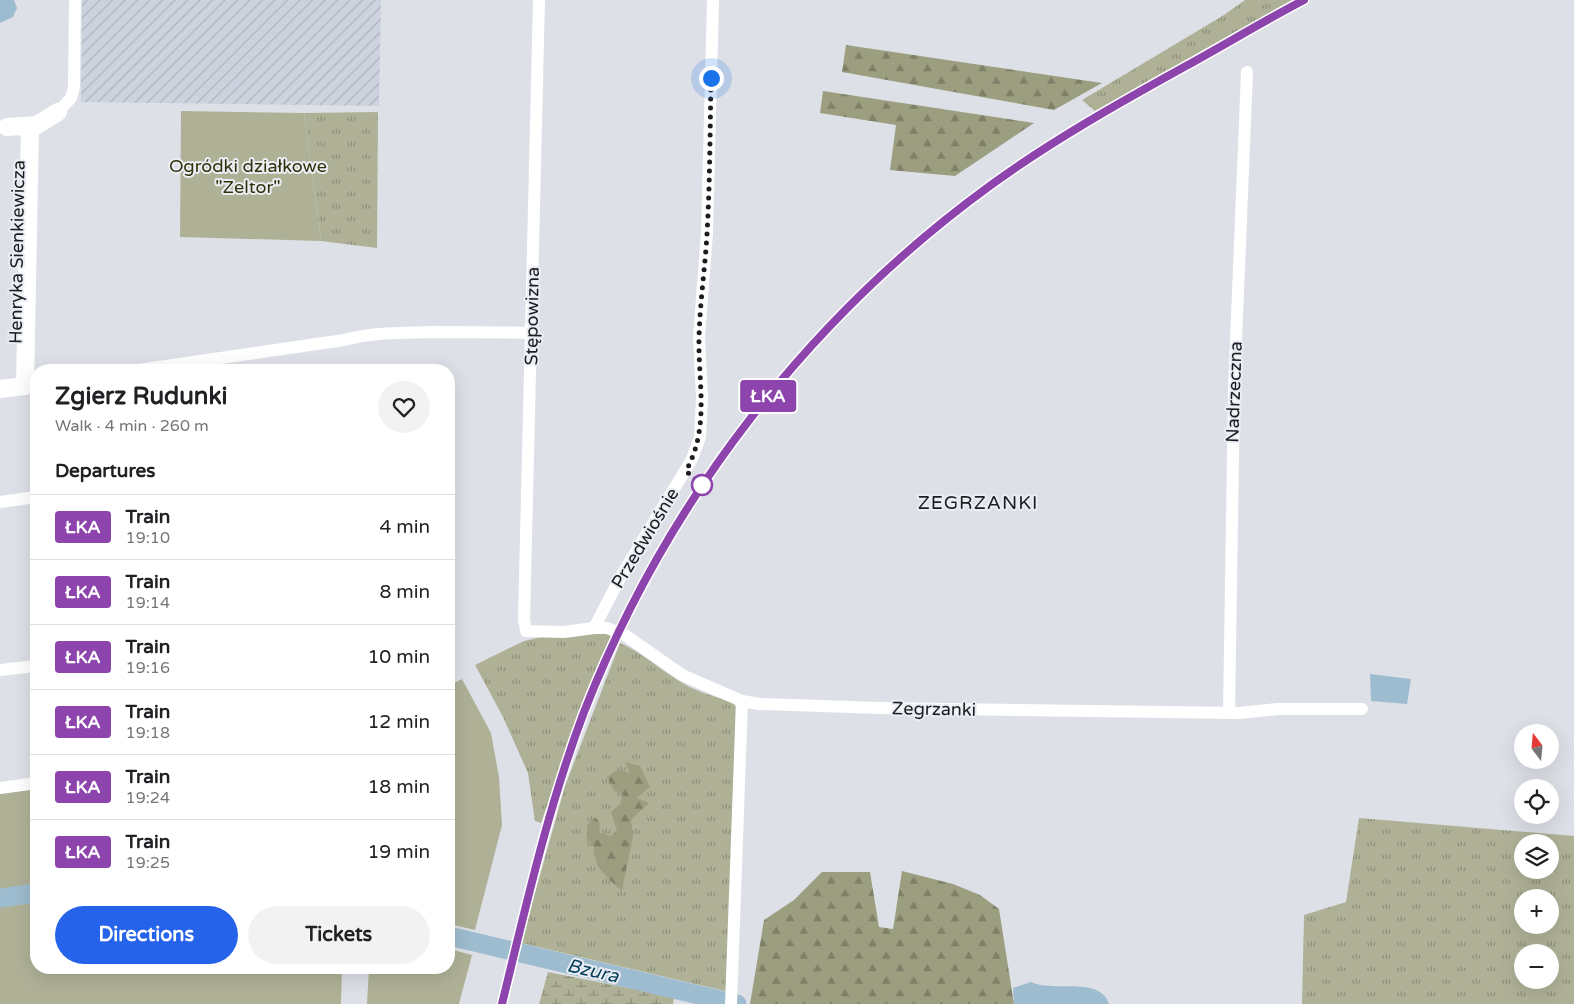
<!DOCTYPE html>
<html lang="en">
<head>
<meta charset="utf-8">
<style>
	body { margin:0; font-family:"Varela Round",sans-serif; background:#f2f2f2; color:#202124; height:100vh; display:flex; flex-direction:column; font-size:19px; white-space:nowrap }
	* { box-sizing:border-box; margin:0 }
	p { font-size:16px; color:#757577 }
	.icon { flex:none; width:28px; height:28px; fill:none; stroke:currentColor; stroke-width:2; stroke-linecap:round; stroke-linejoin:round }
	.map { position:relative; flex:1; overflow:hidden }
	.drawer { position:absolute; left:30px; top:364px; width:425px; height:610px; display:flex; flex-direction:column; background:#fff; border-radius:20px; box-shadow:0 5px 20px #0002 }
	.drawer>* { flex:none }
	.badge { padding:0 10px; border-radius:4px; font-size:18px; line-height:32px }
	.needle { width:32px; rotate:344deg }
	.tools { position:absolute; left:1514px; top:724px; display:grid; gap:10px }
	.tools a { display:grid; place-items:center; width:45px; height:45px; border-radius:50%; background:#fff; box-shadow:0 5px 20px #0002; font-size:25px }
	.you { position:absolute; width:25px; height:25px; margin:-12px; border:4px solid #fff; border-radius:50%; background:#1a73e8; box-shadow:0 0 0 8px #1a73e833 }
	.map>.badge { position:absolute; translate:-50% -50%; box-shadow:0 0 0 2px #fff }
	h2 { padding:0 25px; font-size:19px; line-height:45px }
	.round { display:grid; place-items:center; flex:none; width:52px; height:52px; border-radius:26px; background:#f2f2f2 }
	.summary { display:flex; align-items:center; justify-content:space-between; height:85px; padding:0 25px }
	h1 { font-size:24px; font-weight:700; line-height:38px }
	.primary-button { display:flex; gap:10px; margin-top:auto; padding:10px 25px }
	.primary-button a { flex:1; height:58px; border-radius:30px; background:#2563eb; color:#fff; font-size:20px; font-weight:700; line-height:58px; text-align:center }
	.primary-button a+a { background:#f2f2f2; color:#202124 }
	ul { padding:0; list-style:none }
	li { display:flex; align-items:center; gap:15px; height:65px; padding:0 25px; border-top:1px solid #e0e0e0 }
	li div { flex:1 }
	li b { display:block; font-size:19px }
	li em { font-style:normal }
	li .badge { min-width:55px; font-weight:700; text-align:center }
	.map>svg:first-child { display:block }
	.industrial { fill:url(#industrial-furrows) }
	.grass { fill:url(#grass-tufts); fill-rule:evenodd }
	.forest { fill:url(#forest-firs) }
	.wetland { fill:url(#wetland-marsh) }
	.garden { fill:#afb197 }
	.water { fill:#9ebccf }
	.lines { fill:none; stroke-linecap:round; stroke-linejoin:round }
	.river { stroke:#9ebccf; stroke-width:19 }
	.street { stroke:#fff; stroke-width:12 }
	.secondary { stroke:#fff; stroke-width:18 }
	.rail-casing { stroke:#85878c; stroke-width:5 }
	.rail { stroke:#ebedf4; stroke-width:3; stroke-dasharray:9; stroke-linecap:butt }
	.line-casing { stroke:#fff; stroke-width:11 }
	.line { stroke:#8e44ad; stroke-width:8 }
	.walk { stroke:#1c1d20; stroke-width:5; stroke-dasharray:0 9 }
	.stop-dot { fill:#fff; stroke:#8e44ad; stroke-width:2.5 }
	.labels { text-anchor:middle; stroke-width:4; stroke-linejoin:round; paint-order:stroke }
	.park-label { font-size:18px; fill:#303008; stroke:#ebedf4 }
	.street-label { font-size:18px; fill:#1c1d20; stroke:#ebedf4 }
	.neighbourhood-label { font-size:19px; letter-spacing:1px; fill:#1c1d20; stroke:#ebedf4 }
	.water-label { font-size:19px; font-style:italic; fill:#023e59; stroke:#ebedf4 }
</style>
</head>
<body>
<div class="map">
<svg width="1574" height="1004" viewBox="0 0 1574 1004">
	<defs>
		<pattern id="industrial-furrows" width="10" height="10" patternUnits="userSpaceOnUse" patternTransform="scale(1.25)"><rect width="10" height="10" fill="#cdd2df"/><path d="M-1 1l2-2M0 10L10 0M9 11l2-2" fill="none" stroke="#afb4bf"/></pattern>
		<pattern id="grass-tufts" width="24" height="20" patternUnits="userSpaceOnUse" patternTransform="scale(1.25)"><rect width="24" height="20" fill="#afb197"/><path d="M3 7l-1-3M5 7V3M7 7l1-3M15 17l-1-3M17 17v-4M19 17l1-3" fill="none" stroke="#8e8f7b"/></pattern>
		<pattern id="forest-firs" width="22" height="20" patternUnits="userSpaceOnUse" patternTransform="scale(1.25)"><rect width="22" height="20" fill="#9c9e80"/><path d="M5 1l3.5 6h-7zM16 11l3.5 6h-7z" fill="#7e8068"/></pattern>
		<pattern id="wetland-marsh" width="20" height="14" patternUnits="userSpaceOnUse" patternTransform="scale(1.25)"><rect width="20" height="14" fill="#afb197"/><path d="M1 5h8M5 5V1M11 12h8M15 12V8" fill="none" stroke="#8e8f7b"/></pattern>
	</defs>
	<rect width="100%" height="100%" fill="#dee0e7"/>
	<path class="industrial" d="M 82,0 L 381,0 L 379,106 L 81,102 Z"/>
	<path class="grass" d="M 1245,0 L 1292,0 L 1095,111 L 1082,100 L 1224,15 Z
		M 378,112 L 377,248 L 321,241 L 304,113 Z
		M 596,631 L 611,635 L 610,641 L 579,714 L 541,823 L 535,821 L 528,773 L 503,717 L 475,665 L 524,641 L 541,637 Z
		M 620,643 C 644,653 662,672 686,685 C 700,693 718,697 733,703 L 736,707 L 729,992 L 521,943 L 565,786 Z
		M 1359,818 L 1574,836 L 1574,1004 L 1302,1004 L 1304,915 L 1346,902 ZM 1550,842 L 1550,870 L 1522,870 L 1522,842 ZM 1522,898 L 1550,898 L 1550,925 L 1522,925 ZM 1550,952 L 1550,980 L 1522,980 L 1522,952 Z"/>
	<path class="forest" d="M 846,45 L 1102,83 L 1054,110 L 842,72 Z
		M 823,91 L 1034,123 L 955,176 L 890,170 L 896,125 L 820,113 Z
		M 625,762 L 640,766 L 650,787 L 637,798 L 649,803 L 631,820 L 633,836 L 622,891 C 610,880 592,866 594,847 L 587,841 L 587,825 L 594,817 L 599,821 L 600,833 L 611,836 L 617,830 L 611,812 L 620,804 L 623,794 L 614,791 L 607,777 L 617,770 L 630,773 Z
		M 902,871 L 953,884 L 980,895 L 999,909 L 1014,1004 L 750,1004 L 764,920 L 794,900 L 822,872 L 870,872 L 879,927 L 893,929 Z"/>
	<path class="wetland" d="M 548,972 L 674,997 L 673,1004 L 539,1004 Z"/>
	<path class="garden" d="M 181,111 L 304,113 L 321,241 L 180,237 Z
		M 462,679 L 491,733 L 499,777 L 502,825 L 475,930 L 449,924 L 449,685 Z
		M 36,789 L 36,968 L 342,968 L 341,1004 L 0,1004 L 0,794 Z
		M 449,949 L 472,955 L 459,1004 L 367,1004 L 369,968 L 449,968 Z"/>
	<path class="water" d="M 0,0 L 14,0 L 17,8 L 13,17 L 0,23 Z
		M 1370,674 L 1411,679 L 1407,704 L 1371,701 Z
		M 1031,982 C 1053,993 1100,975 1109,1004 L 1014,1004 L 1013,988 Z"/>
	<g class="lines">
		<path class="river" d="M 0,898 L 36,893
			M 449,936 L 737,1004"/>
		<path class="street" d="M 539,0 L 524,620 L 526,631 L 564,632 L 594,628 L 607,628 L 625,635 L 682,675 L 742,701 L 759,704 L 880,708 L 1239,713 L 1278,709 L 1362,709
			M 58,112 L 71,98 L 74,87 L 75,0
			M 138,370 L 344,340 C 372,332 402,333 432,332 C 465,332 498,332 531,333
			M 0,502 L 36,497
			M 594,628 L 620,578 L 692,459 L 700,437 L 702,397 L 699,337 L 707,233 L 713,0
			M 0,670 L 36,666
			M 1229,713 L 1234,390 L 1247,72
			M 0,788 L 36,783
			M 731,1004 L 742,701"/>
		<path class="secondary" d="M 7,127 L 37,125 L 58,112
			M 0,389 L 25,386 L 30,126"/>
		<g class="rail-casing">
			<path id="rail" d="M 502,1004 C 527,902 550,798 589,700 C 671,494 812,316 991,186 C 1052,140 1119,103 1186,66 C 1225,44 1264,22 1304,0"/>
		</g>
		<use href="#rail" class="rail"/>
	</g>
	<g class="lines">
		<g class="line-casing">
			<path id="line" d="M 502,1004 C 526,906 548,807 584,712 C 666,502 808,318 991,185 C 1053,140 1119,103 1186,66 C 1226,44 1264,21 1304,0"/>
		</g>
		<use href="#line" class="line"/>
		<path class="walk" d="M 702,485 L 686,471 C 710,427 698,384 699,337 C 700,302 705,268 707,234 C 710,182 710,130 711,78"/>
	</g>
	<circle class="stop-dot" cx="702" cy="485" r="10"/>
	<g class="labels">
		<g class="park-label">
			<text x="248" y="172">Ogródki działkowe<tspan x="248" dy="21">"Zeltor"</tspan></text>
		</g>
		<g class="street-label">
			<text transform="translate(17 252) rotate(-89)" y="6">Henryka Sienkiewicza</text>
			<text transform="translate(532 316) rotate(-89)" y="6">Stępowizna</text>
			<text transform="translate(1234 392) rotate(-88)" y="6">Nadrzeczna</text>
			<text transform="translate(645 538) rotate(-59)" y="6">Przedwiośnie</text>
			<text transform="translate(934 709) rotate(1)" y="6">Zegrzanki</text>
		</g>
		<g class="neighbourhood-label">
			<text x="978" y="509">ZEGRZANKI</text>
		</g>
		<g class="water-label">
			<text transform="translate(593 970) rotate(13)" y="7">Bzura</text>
		</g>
	</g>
</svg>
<div class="tools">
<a><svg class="needle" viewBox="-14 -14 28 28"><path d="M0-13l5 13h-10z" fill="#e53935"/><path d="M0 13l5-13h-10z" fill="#757577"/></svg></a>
<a><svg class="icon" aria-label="locate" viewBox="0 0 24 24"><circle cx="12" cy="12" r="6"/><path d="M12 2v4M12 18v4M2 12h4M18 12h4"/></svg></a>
<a><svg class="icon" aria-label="layers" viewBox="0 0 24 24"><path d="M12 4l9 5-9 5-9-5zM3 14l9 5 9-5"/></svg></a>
<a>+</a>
<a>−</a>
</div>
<div class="you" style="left:711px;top:78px"></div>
<b class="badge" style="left:768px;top:396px;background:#8e44ad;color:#fff">ŁKA</b>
<section class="drawer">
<div class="summary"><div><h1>Zgierz Rudunki</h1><p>Walk · 4 min · 260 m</p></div><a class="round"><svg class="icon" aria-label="heart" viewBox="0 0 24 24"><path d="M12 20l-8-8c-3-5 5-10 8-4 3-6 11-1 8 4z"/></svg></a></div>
<h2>Departures</h2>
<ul>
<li><span class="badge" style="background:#8e44ad;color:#fff">ŁKA</span><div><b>Train</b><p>19:10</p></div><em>4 min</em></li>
<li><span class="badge" style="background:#8e44ad;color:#fff">ŁKA</span><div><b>Train</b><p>19:14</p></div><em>8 min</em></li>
<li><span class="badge" style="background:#8e44ad;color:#fff">ŁKA</span><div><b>Train</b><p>19:16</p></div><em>10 min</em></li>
<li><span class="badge" style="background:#8e44ad;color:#fff">ŁKA</span><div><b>Train</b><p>19:18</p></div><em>12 min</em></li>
<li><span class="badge" style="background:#8e44ad;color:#fff">ŁKA</span><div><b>Train</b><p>19:24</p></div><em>18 min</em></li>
<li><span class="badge" style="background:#8e44ad;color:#fff">ŁKA</span><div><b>Train</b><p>19:25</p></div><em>19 min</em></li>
</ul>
<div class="primary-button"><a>Directions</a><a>Tickets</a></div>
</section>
</div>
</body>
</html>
